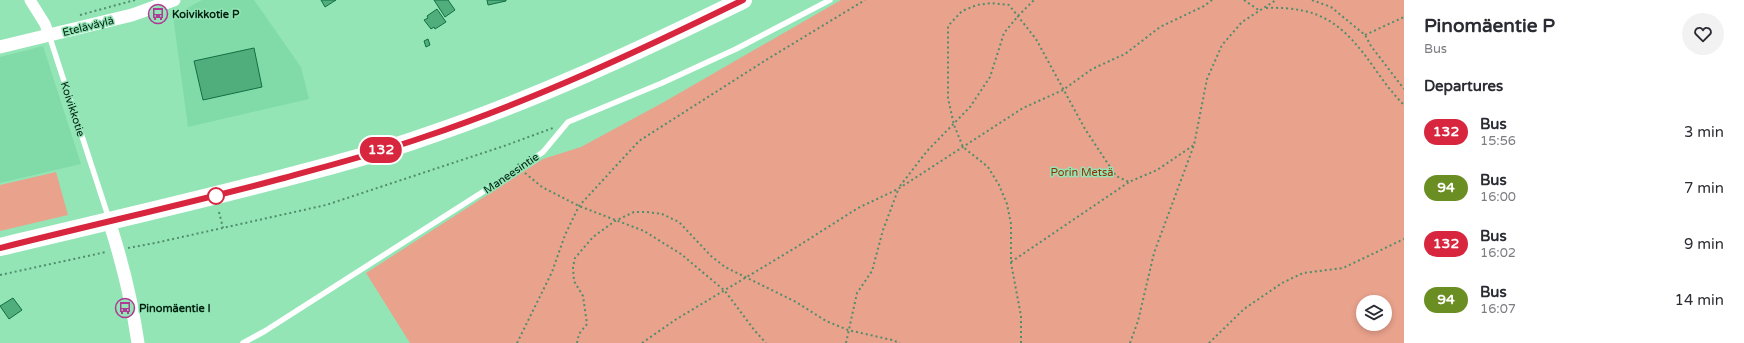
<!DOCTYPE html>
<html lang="en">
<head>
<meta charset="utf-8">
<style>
	body { margin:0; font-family:"Varela Round",sans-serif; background:#f2f2f3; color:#2b2b33; height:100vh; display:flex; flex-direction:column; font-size:15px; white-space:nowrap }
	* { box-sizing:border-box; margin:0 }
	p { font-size:13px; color:#7c7c81 }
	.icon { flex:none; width:22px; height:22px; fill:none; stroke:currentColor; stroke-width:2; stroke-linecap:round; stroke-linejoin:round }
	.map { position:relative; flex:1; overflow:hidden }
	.sheet { display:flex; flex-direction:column; background:#fff; width:340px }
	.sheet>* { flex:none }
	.badge { padding:0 8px; border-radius:13px; font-size:14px; line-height:26px }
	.tools { position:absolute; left:1356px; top:295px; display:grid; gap:8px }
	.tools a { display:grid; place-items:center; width:36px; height:36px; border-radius:50%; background:#fff; box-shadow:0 2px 6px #0003; font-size:20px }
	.map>.badge { position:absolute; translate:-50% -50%; box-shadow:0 0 0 2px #fff }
	h2 { padding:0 20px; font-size:15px; line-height:36px }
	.round { display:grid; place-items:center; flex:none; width:42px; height:42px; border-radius:21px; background:#f2f2f3 }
	.headline { display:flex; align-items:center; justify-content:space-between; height:68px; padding:0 20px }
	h1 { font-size:19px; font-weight:800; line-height:30px }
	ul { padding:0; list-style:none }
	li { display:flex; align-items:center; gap:12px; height:56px; padding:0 20px }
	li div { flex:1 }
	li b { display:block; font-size:15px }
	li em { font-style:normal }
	li .badge { min-width:44px; font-weight:700; text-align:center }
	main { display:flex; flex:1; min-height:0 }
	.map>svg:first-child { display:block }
	.built { fill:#81dba8 }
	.green { fill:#e9a28c; fill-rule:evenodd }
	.building { fill:#50ae7c; stroke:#136e45 }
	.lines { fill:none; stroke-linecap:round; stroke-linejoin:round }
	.path { stroke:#518d6b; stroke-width:2; stroke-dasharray:2 3; stroke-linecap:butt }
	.service { stroke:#fff; stroke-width:5.5 }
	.minor { stroke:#fff; stroke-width:11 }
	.tertiary { stroke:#fff; stroke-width:13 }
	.trunk { stroke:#fff; stroke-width:18 }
	.line-casing { stroke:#fff; stroke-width:9 }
	.line { stroke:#d7263d; stroke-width:6 }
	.stop-dot { fill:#fff; stroke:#d7263d; stroke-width:2 }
	.labels { text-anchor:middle; stroke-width:3; stroke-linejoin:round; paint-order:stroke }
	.poi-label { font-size:11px; font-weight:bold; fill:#002110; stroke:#93e5b6; text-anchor:start }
	.street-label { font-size:11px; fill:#002110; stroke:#93e5b6 }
	.park-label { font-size:11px; fill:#942b01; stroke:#93e5b6 }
</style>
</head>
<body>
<main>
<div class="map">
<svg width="1404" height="343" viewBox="0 0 1404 343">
	<rect width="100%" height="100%" fill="#93e5b6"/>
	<path class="built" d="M 202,0 L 254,0 L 301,67 L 309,99 L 188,127 L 173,16 Z
		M 43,46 L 81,164 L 0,183 L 0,57 Z"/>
	<path class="green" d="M 841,0 L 1404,0 L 1404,343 L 410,343 L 366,273 L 543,159 L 581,147 L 664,102 ZM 1363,302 L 1385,302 L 1385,324 L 1363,324 Z
		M 56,172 L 68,215 L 0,231 L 0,185 Z"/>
	<path class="building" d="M 321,0 L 336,0 L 325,7 Z
		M 434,0 L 448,0 L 455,10 L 445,17 Z
		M 487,0 L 506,0 L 506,1 L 488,5 Z
		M 437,9 L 446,22 L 435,29 L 434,27 L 431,29 L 424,20 L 428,18 L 427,16 Z
		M 428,39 L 430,45 L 426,47 L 424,41 Z
		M 254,48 L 262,87 L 203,100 L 194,61 Z
		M 13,298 L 22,310 L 9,319 L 0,306 Z"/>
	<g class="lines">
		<path class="path" d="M 1244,0 L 1260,11
			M 1312,0 L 1331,7 L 1365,35 L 1371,46 L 1404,89
			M 1266,8 C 1322,6 1344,25 1375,69 C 1384,82 1393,94 1404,105
			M 80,15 L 135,0
			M 1365,35 L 1404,17
			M 525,173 L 542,187 L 579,206 L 644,231 L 681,254 L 725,291 L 755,331 L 766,343
			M 900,186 L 927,151 L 970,107 L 990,77 L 1004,33 L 1018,16 L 1034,0
			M 219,212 L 223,228
			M 128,248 L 155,243 L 326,205 L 504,146 L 553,128
			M 1011,262 L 1129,182
			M 0,275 L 106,252
			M 517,343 L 552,272 L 565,235 L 579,206 L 639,141 L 766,60 L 865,0
			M 577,343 L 579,334 L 587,324 L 583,296 L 574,281 L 573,267 L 575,258 L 593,237 L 615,221 L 634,212 L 647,212 L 662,214 L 679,222 L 711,256 L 725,267 L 796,302 L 826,321 L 848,330 L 892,340 L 900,343
			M 642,343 L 675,320 L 795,248 L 858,208 L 898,189 L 1023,108 L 1063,90 L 1092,69 L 1125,54 L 1160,27 L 1204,6 L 1212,0
			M 846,343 L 857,293 L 872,271 L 883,230 L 898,190
			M 1021,343 L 1021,316 L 1011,263 L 1011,224 L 1007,204 L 999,185 L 988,167 L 963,147 L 954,125 L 948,98 L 948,26 L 962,11 L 977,5 L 991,3 L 1009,5 L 1036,39 L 1085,129 L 1116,176 L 1129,182 L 1157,170 L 1194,145
			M 1130,343 L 1138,321 L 1154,253 L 1194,145 L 1207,79 L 1222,45 L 1242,22 L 1276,0
			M 1209,343 L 1244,309 L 1282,283 L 1303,273 L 1343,268 L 1404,239"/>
		<path class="service" d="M 49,35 L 109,219
			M 243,343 L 265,331 L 520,168 L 543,152 L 568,122 L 662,83 L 736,49 L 830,0"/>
		<path class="minor" d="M 30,0 L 45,24 L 49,35"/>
		<path class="tertiary" d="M 0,47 L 132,15 L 174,0
			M 109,221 C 122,261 132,302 138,343"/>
		<path class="trunk" d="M 0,247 C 92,225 184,204 276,180 C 326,167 376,154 424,137 C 534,100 639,51 743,0"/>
	</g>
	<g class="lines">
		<g class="line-casing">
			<path id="line" d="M 0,248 C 95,224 190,203 284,178 C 331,165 378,153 424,137 C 534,100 639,51 743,0"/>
		</g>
		<use href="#line" class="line"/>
	</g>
	<defs>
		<g id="bus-ring" transform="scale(1)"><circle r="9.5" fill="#93e5b6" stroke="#ae3b95" stroke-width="1.5"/><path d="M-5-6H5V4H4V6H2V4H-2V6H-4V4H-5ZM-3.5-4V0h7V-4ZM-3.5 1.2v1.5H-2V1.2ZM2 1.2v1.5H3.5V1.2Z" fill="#ae3b95"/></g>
	</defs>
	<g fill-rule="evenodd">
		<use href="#bus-ring" x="158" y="14"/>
		<use href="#bus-ring" x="125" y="308"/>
	</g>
	<circle class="stop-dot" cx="216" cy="196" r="8"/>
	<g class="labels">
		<g class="poi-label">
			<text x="172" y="18">Koivikkotie P</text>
			<text x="139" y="312">Pinomäentie I</text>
		</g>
		<g class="street-label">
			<text transform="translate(88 26) rotate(-14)" y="4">Eteläväylä</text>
			<text transform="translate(73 109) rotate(72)" y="4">Koivikkotie</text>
			<text transform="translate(511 173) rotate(-34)" y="4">Maneesintie</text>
		</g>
		<g class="park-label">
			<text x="1082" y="176">Porin Metsä</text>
		</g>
	</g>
</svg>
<div class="tools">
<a><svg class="icon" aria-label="layers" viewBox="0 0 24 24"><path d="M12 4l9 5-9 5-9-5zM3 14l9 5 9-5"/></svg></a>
</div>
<b class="badge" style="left:381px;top:150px;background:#d7263d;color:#fff">132</b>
</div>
<section class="sheet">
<div class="headline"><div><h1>Pinomäentie P</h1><p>Bus</p></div><a class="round"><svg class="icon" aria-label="heart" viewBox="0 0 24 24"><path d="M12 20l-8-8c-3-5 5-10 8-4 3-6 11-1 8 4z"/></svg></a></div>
<h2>Departures</h2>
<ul>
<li><span class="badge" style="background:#d7263d;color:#fff">132</span><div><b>Bus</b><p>15:56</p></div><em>3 min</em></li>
<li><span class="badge" style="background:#6b8e23;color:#fff">94</span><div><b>Bus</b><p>16:00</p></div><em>7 min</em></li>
<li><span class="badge" style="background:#d7263d;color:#fff">132</span><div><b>Bus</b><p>16:02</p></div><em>9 min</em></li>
<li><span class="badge" style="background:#6b8e23;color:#fff">94</span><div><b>Bus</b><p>16:07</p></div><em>14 min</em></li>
</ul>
</section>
</main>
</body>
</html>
